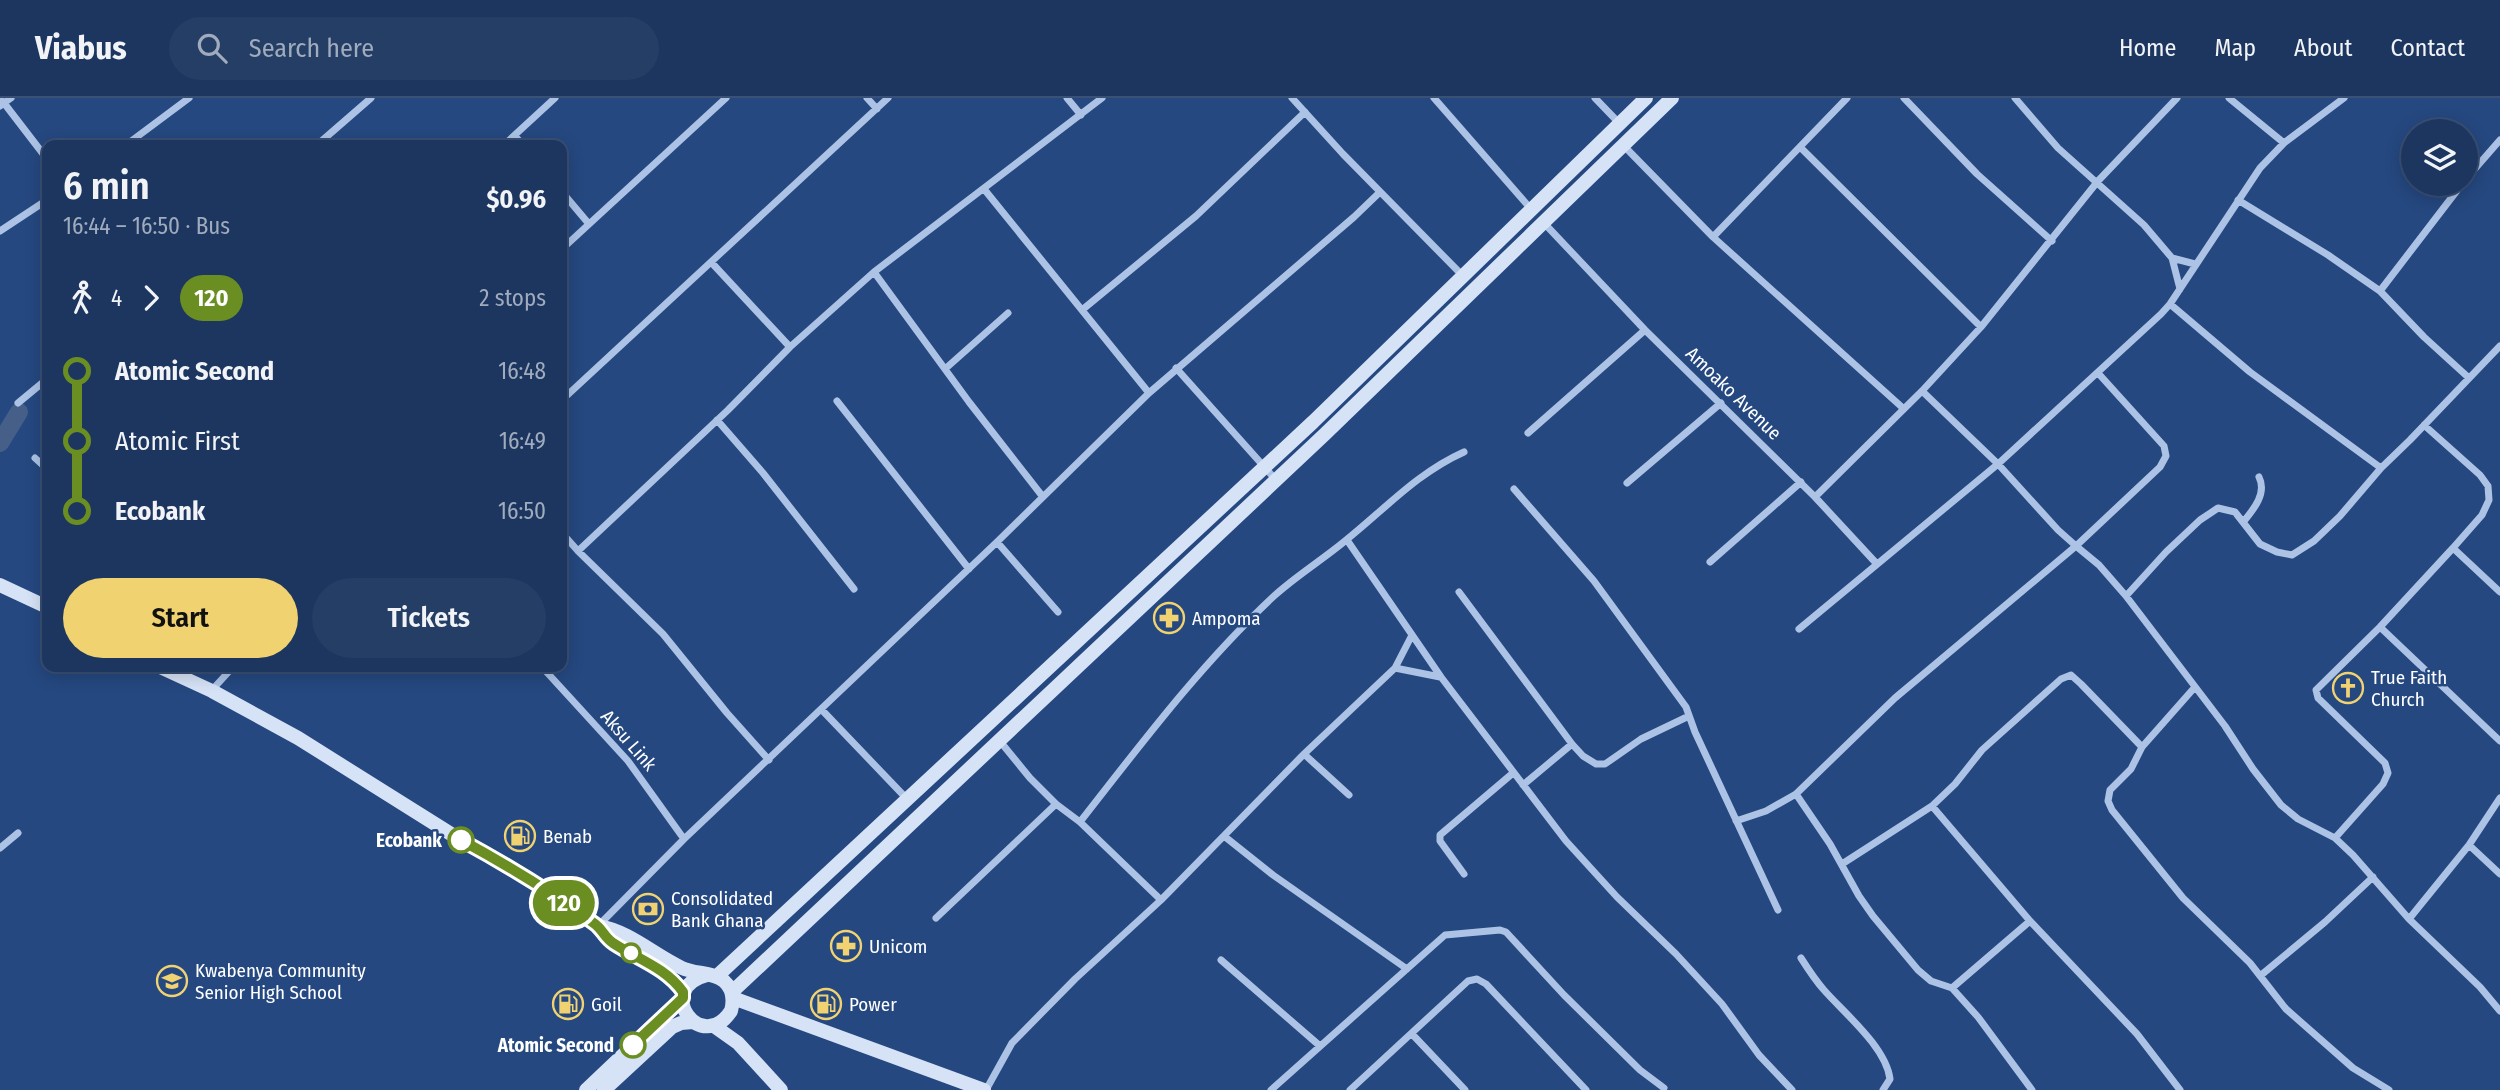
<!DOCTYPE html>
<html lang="en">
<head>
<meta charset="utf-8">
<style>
	body { margin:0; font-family:"Fira Sans Condensed",sans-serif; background:#253e66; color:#f1f3f6; height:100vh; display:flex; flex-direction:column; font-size:26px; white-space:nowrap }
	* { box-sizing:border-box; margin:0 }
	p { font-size:23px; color:#a0abbd }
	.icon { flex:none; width:38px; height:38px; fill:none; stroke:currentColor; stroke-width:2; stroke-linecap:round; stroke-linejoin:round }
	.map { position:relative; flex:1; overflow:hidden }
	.details { position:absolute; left:42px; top:42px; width:525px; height:532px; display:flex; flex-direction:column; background:#1c3660; border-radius:14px; box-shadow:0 4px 18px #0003,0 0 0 2px #3a5075 }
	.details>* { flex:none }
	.badge { padding:0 14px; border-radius:23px; font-size:24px; line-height:46px }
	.fabs { position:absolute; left:2401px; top:21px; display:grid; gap:14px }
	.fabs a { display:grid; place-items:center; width:77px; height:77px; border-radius:50%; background:#1c3660; box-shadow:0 4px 18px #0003,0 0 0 2px #3a5075; font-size:35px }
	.map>.badge { position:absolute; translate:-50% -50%; box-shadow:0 0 0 4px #fff }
	.legs { display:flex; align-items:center; gap:10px; height:77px; padding:0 21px; font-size:23px }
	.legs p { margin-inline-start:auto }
	.headline { display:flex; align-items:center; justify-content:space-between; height:119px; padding:0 21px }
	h1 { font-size:38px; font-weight:600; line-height:52px }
	.action { display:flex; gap:14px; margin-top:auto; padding:14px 21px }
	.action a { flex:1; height:80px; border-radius:42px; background:#f0d271; color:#111; font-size:28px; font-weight:600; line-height:80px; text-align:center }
	.action a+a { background:#253e66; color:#f1f3f6 }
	ul { padding:0 21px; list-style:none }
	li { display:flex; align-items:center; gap:24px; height:70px; font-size:26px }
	li i { display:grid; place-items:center; width:10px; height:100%; margin:0 9px; background:currentColor }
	li i::after { content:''; width:18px; height:18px; margin:-9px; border:5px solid; border-radius:50%; background:#1c3660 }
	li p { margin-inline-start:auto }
	li:first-child i { background:linear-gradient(#0000 50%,currentColor 0) }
	li:last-child i { background:linear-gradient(currentColor 50%,#0000 0) }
	header { display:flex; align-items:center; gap:42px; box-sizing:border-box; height:98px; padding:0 35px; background:#1c3660; border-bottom:2px solid #3a5075 }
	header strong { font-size:33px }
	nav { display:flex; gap:38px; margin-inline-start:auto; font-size:24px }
	.search { width:490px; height:63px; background:#253e66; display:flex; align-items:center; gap:18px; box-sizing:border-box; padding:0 24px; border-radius:38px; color:#a0abbd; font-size:26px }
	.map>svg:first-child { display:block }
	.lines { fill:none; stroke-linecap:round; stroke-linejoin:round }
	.river { stroke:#465f88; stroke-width:18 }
	.street { stroke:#acc3e6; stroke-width:7 }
	.secondary { stroke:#d6e2f6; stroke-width:14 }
	.line-1-casing { stroke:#fff; stroke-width:16 }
	.line-1 { stroke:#6b8e23; stroke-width:10 }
	.stop-1-dot { fill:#fff; stroke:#6b8e23; stroke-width:3.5 }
	.labels { text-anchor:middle; stroke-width:5; stroke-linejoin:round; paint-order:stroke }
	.street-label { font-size:19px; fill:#fff; stroke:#254880 }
	.poi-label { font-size:19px; fill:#fff; stroke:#254880; text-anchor:start }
	.stop-label { font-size:19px; font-weight:bold; fill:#fff; stroke:#254880; text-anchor:end }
</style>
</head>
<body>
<header>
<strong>Viabus</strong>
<div class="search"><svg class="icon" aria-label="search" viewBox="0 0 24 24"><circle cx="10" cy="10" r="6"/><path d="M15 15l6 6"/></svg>Search here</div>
<nav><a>Home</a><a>Map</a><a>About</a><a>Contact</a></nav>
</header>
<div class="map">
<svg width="2500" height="992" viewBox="0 0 2500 992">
	<rect width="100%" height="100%" fill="#254880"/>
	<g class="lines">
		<path class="river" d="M 0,345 L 19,314"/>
		<path class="street" d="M 867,0 L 877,11
			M 1067,0 L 1081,17
			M 1292,0 L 1343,56 L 1462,177
			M 1434,0 L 1531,111
			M 1595,0 L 1620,26
			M 1904,0 L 1977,76 L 2052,143
			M 2015,0 L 2058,50 L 2144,127 L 2172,160 L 2195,166
			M 2229,0 L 2284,45
			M 0,1 L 4,5 L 11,0
			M 0,8 L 4,5 L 47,61
			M 515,38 L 523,47
			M 126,47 L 189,0
			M 317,47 L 371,0
			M 504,47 L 555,0
			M 1624,48 L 1713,139 L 1904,311
			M 1800,49 L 1981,229
			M 2466,81 L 2500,42
			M 984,91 L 1149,295
			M 562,94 L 589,126
			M 2238,102 L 2328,157 L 2380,193 L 2424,239 L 2469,280
			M 1544,125 L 1645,232 L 1815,399 L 1922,293 L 1981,229 L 2098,83 L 2177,0
			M 0,133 L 47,102
			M 1713,139 L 1847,0
			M 562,151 L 726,0
			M 2172,160 L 2180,191
			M 711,164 L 790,249
			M 874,174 L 969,304 L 1043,399
			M 2380,193 L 2462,86
			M 2170,206 L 2250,274 L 2381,370
			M 1082,212 L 1196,118 L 1305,14
			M 1176,270 L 1276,382
			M 945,271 L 1008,215
			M 2098,275 L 2164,348 L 2166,358 L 2160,369 L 2076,448 L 2099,467 L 2126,498 L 2225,628 L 2253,671 L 2281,707 L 2298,721 L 2335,740 L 2353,757 L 2409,821 L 2480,889 L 2500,913
			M 562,302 L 888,0
			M 837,303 L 969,471
			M 18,305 L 47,281
			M 717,322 L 763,375 L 854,491
			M 1528,335 L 1645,232
			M 35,360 L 47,371
			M 1627,385 L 1721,305
			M 1514,391 L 1594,483 L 1686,609 L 1695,634 L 1778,812
			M 1815,399 L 1876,465
			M 2244,423 C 2254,411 2267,395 2259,379
			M 562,435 L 578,453 L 663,536 L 727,615 L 769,662
			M 1347,442 L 1441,579 L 1566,743 L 1617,799 L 1676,856 L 1722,906 L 1759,957 L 1792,992
			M 997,444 L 1058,514
			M 2453,450 L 2500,494
			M 578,453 L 728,312 L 790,249 L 874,174 L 1102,0
			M 1710,464 L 1801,384
			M 1459,494 L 1572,646 L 1583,658 L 1596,666 L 1605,666 L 1641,641 L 1689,618
			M 2126,498 L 2166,454 L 2200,422 L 2218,410 L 2235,414 L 2260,446 L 2277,454 L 2292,457 L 2314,443 L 2340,418 L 2381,370 L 2410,342 L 2500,248
			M 2380,529 L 2500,643
			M 1799,531 L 1998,366 L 2161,216 L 2170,206 L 2260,70 L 2284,45 L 2344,0
			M 542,569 L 628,663 L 684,741
			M 1395,570 L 1412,537
			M 2195,589 L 2142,649 L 2131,671 L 2110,692 L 2108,703 L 2112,712 L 2183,800 L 2250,865 L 2286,911 L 2353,970 L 2389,992
			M 212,592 L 233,569
			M 821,611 L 908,702
			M 999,642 L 1030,680 L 1056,706 L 1080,724 L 1161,802
			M 1304,656 L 1349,697
			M 1523,687 L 1572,646
			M 1796,696 L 1830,746 L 1859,798 L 1873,818 L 1918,872 L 1931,883 L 1952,890 L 1978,919 L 2032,992
			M 1932,708 L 2030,823 L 2137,936 L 2180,992
			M 1736,723 L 1766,713 L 1796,696 L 1895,600 L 2076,448 L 2058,432 L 1998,366 L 1922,293
			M 1080,724 C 1141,646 1201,566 1274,498 C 1296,478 1322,462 1345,443 C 1385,411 1417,375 1464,354
			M 1224,738 L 1273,777 L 1407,871
			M 2335,740 L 2383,686 L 2388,675 L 2385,665 L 2318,600 L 2316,592 L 2380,529 L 2453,450 L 2482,417 L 2489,402 L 2488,388 L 2480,377 L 2424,327
			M 2469,747 L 2500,776
			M 0,750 L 18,735
			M 1842,766 L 1932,708 L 1955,686 L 1982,652 L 2061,581 L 2071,577 L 2081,586 L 2142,649
			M 1464,776 L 1440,743 L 1440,737 L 1513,675
			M 936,820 L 1056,706
			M 2409,821 L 2469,747 L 2500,700
			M 598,828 L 684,741 L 997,444 L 1149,295 L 1354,119 L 1380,94
			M 1801,860 C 1808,871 1815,882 1824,892 C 1844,915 1886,949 1890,981 L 1883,992
			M 1221,862 L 1320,948
			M 2260,878 L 2325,824 L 2373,779
			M 1952,890 L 2030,823
			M 1412,936 L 1465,992
			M 986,992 L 1012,945 L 1075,881 L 1161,802 L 1304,656 L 1395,570 L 1440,579
			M 1271,992 L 1445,837 L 1500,832 L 1506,834 L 1564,897 L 1640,972 L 1664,990
			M 1350,992 L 1468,883 L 1477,881 L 1486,886 L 1586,992"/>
		<path class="secondary" d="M 0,487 L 47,509
			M 160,569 L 212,593 L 298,640 L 459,741 L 527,780 L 598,828 L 613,845 L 652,866 L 674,883 L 683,894
			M 598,828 C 629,833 654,857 682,870 C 695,876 713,874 724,883 C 733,891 734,902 731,913 C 701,958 653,891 707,877
			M 716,879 L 1313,324 L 1646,0
			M 732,894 L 1325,336 L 1672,0
			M 733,900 L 984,992
			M 714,928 L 738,945 L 781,992
			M 586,992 L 683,900
			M 604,992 L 672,929 L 681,925 L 693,924"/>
	</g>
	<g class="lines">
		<g class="line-1-casing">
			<path id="line-1" d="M 461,742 C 507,767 552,794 595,826 C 602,831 605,840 613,845 C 637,861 665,869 683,894 L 683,900 L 633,947"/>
		</g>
		<use href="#line-1" class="line-1"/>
	</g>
	<defs>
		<g id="pharmacy-ring" transform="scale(1.575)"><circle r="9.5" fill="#254880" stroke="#f0d271" stroke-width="1.5"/><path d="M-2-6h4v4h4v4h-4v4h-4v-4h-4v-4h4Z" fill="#f0d271"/></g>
		<g id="church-ring" transform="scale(1.575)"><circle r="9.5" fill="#254880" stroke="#f0d271" stroke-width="1.5"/><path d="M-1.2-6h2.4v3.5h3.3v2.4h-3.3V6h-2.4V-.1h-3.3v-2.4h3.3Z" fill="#f0d271"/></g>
		<g id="fuel-ring" transform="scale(1.575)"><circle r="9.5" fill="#254880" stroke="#f0d271" stroke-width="1.5"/><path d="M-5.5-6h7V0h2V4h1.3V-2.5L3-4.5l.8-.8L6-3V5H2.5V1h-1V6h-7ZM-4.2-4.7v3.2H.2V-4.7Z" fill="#f0d271"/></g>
		<g id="bank-ring" transform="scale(1.575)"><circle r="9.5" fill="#254880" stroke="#f0d271" stroke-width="1.5"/><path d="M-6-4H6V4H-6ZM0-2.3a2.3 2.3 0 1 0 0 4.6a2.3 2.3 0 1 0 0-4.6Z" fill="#f0d271"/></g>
		<g id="school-ring" transform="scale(1.575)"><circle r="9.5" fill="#254880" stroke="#f0d271" stroke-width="1.5"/><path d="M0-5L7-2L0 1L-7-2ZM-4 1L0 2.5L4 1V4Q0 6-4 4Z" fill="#f0d271"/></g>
	</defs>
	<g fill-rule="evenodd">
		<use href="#pharmacy-ring" x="1169" y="520"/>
		<use href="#church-ring" x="2348" y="590"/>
		<use href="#fuel-ring" x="520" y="738"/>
		<use href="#bank-ring" x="648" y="811"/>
		<use href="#pharmacy-ring" x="846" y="848"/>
		<use href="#school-ring" x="172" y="883"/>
		<use href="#fuel-ring" x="568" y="906"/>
		<use href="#fuel-ring" x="826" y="906"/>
	</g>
	<g class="stop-1-dot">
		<circle cx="461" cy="742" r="12"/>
		<circle cx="631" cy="855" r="9"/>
		<circle cx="633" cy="947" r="12"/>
	</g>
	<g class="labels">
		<g class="street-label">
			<text transform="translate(1734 295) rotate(44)" y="7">Amoako Avenue</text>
			<text transform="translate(629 642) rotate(49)" y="7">Aksu Link</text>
		</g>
		<g class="poi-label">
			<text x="1192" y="527">Ampoma</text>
			<text x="2371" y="586">True Faith<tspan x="2371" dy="22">Church</tspan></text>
			<text x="543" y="745">Benab</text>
			<text x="671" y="807">Consolidated<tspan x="671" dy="22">Bank Ghana</tspan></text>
			<text x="869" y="855">Unicom</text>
			<text x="195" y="879">Kwabenya Community<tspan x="195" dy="22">Senior High School</tspan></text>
			<text x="591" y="913">Goil</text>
			<text x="849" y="913">Power</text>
		</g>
		<g class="stop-label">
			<text x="442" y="749">Ecobank</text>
			<text x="614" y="954">Atomic Second</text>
		</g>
	</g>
</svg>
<div class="fabs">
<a><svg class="icon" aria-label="layers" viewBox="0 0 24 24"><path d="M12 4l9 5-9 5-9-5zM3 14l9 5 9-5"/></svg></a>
</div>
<b class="badge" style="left:564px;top:805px;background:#6b8e23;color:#fff">120</b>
<section class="details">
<div class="headline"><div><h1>6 min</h1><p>16:44 – 16:50 · Bus</p></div><b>$0.96</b></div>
<div class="legs"><svg class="icon" aria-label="walk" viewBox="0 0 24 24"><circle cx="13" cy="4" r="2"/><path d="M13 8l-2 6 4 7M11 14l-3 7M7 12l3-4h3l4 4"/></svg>4<svg class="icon" aria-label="forward" viewBox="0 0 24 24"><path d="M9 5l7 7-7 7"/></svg><b class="badge" style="background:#6b8e23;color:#fff">120</b><p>2 stops</p></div>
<ul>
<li><i style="color:#6b8e23"></i><b>Atomic Second</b><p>16:48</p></li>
<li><i style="color:#6b8e23"></i><span>Atomic First</span><p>16:49</p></li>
<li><i style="color:#6b8e23"></i><b>Ecobank</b><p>16:50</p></li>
</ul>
<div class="action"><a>Start</a><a>Tickets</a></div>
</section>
</div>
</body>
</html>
